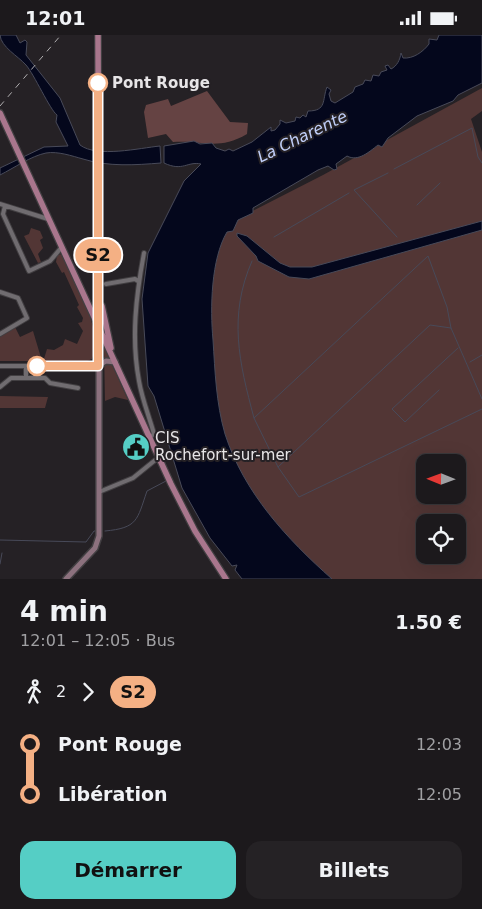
<!DOCTYPE html>
<html lang="fr">
<head>
<meta charset="utf-8">
<style>
	body { margin:0; font-family:"DejaVu Sans",sans-serif; background:#252225; color:#f1f3f6; height:100vh; display:flex; flex-direction:column; font-size:19px; white-space:nowrap }
	* { box-sizing:border-box; margin:0 }
	p { font-size:16px; color:#a0a0a3 }
	.icon { flex:none; width:28px; height:28px; fill:none; stroke:currentColor; stroke-width:2; stroke-linecap:round; stroke-linejoin:round }
	.map { position:relative; height:544px; overflow:hidden }
	.sheet { display:flex; flex-direction:column; background:#1c191c; flex:1 }
	.sheet>* { flex:none }
	.badge { padding:0 10px; border-radius:16px; font-size:18px; line-height:32px }
	.needle { width:32px; rotate:271deg }
	.buttons { position:absolute; left:416px; top:419px; display:grid; gap:10px }
	.buttons a { display:grid; place-items:center; width:50px; height:50px; border-radius:10px; background:#1c191c; box-shadow:0 5px 20px #0002,0 0 0 1px #3a383b; font-size:25px }
	.map>.badge { position:absolute; translate:-50% -50%; box-shadow:0 0 0 2px #fff }
	.legs { display:flex; align-items:center; gap:8px; height:55px; padding:0 20px; font-size:16px }
	.legs p { margin-inline-start:auto }
	.head { display:flex; align-items:center; justify-content:space-between; height:85px; padding:0 20px }
	h1 { font-size:28px; font-weight:800; line-height:38px }
	.primary-button { display:flex; gap:10px; margin-top:auto; padding:10px 20px }
	.primary-button a { flex:1; height:58px; border-radius:15px; background:#55cec5; color:#111; font-size:20px; font-weight:800; line-height:58px; text-align:center }
	.primary-button a+a { background:#252225; color:#f1f3f6 }
	ul { padding:0 20px; list-style:none }
	li { display:flex; align-items:center; gap:18px; height:50px; font-size:19px }
	li i { display:grid; place-items:center; width:8px; height:100%; margin:0 6px; background:currentColor }
	li i::after { content:''; width:12px; height:12px; margin:-6px; border:4px solid; border-radius:50%; background:#1c191c }
	li p { margin-inline-start:auto }
	li:first-child i { background:linear-gradient(#0000 50%,currentColor 0) }
	li:last-child i { background:linear-gradient(currentColor 50%,#0000 0) }
	.status { display:flex; justify-content:space-between; align-items:center; height:35px; padding:0 25px; background:#1c191c; direction:ltr }
	.status svg { height:14px; fill:currentColor }
	.map>svg:first-child { display:block }
	.green { fill:#523635; fill-rule:evenodd }
	.forest { fill:#654343 }
	.water { fill:#04071c; stroke:#484a59 }
	.lines { fill:none; stroke-linecap:round; stroke-linejoin:round }
	.stream { stroke:#484a59; stroke-width:1 }
	.minor-casing { stroke:#423f42; stroke-width:6 }
	.secondary-casing { stroke:#423f42; stroke-width:8 }
	.primary-casing { stroke:#423f42; stroke-width:8 }
	.minor { stroke:#706c70; stroke-width:4 }
	.secondary { stroke:#8c717e; stroke-width:5 }
	.primary { stroke:#a9768d; stroke-width:5.5 }
	.rail { stroke:#b1afb1; stroke-width:1; stroke-dasharray:6 6; stroke-linecap:butt }
	.line-1-casing { stroke:#fff; stroke-width:11 }
	.line-1 { stroke:#f4b084; stroke-width:8 }
	.stop-1-dot { fill:#fff; stroke:#f4b084; stroke-width:2.5 }
	.labels { text-anchor:middle; stroke-width:4; stroke-linejoin:round; paint-order:stroke }
	.stop-label { font-size:15px; font-weight:bold; fill:#e7e5e7; stroke:#252125; text-anchor:start }
	.poi-label { font-size:15px; fill:#e7e5e7; stroke:#252125; text-anchor:start }
	.water-label { font-size:16px; font-style:italic; fill:#c0cef8; stroke:#252125 }
</style>
</head>
<body>
<div class="status"><b>12:01</b><svg viewBox="0 0 49 12"><path d="M0 12V9h3v3zM5 12V6h3v6zM10 12V3h3v9zM15 12V0h3v12zM26 1h20v11H26zM47 4h2v5h-2z"/></svg></div>
<div class="map">
<svg width="482" height="544" viewBox="0 0 482 544">
	<rect width="100%" height="100%" fill="#252125"/>
	<path class="green" d="M 482,53 L 482,76 L 471,84 L 482,117 L 482,544 L 319,544 L 239,461 L 196,279 L 225,190 L 323,140 ZM 425,428 L 458,428 L 458,460 L 425,460 ZM 425,488 L 458,488 L 458,520 L 425,520 Z
		M 31,193 L 40,196 L 43,203 L 40,205 L 43,213 L 38,219 L 41,227 L 38,228 L 24,201 L 29,199 Z
		M 62,219 C 75,248 104,293 92,324 L 85,327 L 43,327 L 47,314 L 54,315 L 63,310 L 65,304 L 77,309 L 83,296 L 78,288 L 82,287 L 83,283 L 77,272 L 79,270 L 64,237 L 62,238 L 56,227 L 57,220 Z
		M 15,292 L 20,302 L 33,296 L 42,326 L 0,326 L 0,301 Z
		M 104,312 L 128,365 L 115,362 L 105,366 Z
		M 0,361 L 48,362 L 45,373 L 0,373 Z"/>
	<path class="forest" d="M 207,56 L 230,87 L 248,88 L 247,99 C 218,116 203,105 173,107 L 166,99 L 148,103 L 144,77 L 146,70 L 168,64 L 171,71 Z"/>
	<path class="water" d="M 0,0 L 16,0 L 20,8 L 25,5 L 27,7 L 26,20 L 60,63 L 80,110 C 97,123 140,113 160,111 L 161,128 C 136,130 108,132 83,124 C 72,121 58,116 46,118 C 31,121 14,133 0,140 L 0,133 L 44,112 L 68,111 L 56,87 L 57,80 C 50,75 34,39 26,30 C 18,21 1,12 0,0 Z
		M 439,0 L 482,0 L 482,48 L 458,60 L 453,66 L 417,81 L 388,103 L 382,112 L 378,110 C 369,117 358,127 347,121 L 336,129 L 337,134 L 334,135 L 328,131 L 318,135 L 253,173 L 253,178 L 238,185 L 233,196 L 227,197 C 211,224 210,273 213,305 C 215,336 216,368 225,399 C 244,458 287,504 332,544 L 242,544 L 235,535 L 237,530 L 232,531 L 210,503 L 182,453 L 154,361 L 148,351 L 142,264 L 148,218 L 184,146 L 201,129 C 187,126 183,137 164,128 L 164,111 L 194,106 L 200,109 L 212,108 L 216,113 L 225,116 L 229,114 L 233,116 L 252,107 L 271,92 L 271,96 L 275,95 L 280,89 L 280,85 L 286,88 L 295,86 L 296,82 L 300,83 L 303,80 L 306,82 L 308,76 C 327,76 322,65 327,52 L 331,55 L 329,59 L 331,66 L 335,68 L 353,57 L 355,52 L 363,49 L 365,45 L 371,46 L 373,40 L 379,41 L 381,37 L 387,35 L 385,31 L 388,30 L 391,34 C 397,31 400,25 401,18 L 403,23 C 413,24 423,17 429,9 L 429,4 L 437,5 Z
		M 482,186 L 482,195 L 309,244 L 289,242 L 258,226 L 256,221 L 237,201 L 237,198 L 247,201 L 280,228 L 290,232 L 312,232 Z"/>
	<g class="lines">
		<path class="stream" d="M 394,134 L 472,93 L 478,122 L 482,128
			M 388,138 L 354,155 L 397,202
			M 417,170 L 440,148
			M 274,202 L 349,158
			M 252,226 C 228,281 239,327 254,383
			M 470,327 L 482,320
			M 439,355 L 405,387 L 392,374 L 458,313
			M 482,364 L 451,293 L 430,290 L 278,432 L 299,462 L 482,374
			M 278,432 L 254,383 L 428,221 L 447,272 L 451,293
			M 105,496 C 138,493 137,485 147,456 L 166,446
			M 0,505 L 86,507 L 94,496 L 96,496
			M 0,529 L 2,518"/>
		<g class="minor-casing">
			<path id="minor" d="M 0,169 L 48,184
				M 5,171 L 3,179 L 29,236 L 50,226 L 61,213
				M 144,218 C 136,261 131,303 139,346 C 142,364 149,381 154,399 L 150,402
				M 106,249 L 135,244 L 138,246
				M 0,257 L 18,263 L 27,283 L 0,299
				M 0,331 L 98,331
				M 26,343 L 26,331
				M 0,352 L 11,343 L 45,343 L 50,348 L 78,353
				M 99,457 L 133,443 L 159,422"/>
		</g>
		<g class="secondary-casing">
			<path id="secondary" d="M 98,331 L 106,326 L 115,327
				M 66,544 L 95,513 L 99,501 L 99,294"/>
		</g>
		<g class="primary-casing">
			<path id="primary" d="M 98,0 L 99,292
				M 0,78 L 171,449 L 195,496 L 226,544
				M 102,271 L 111,313"/>
		</g>
		<use href="#minor" class="minor"/>
		<use href="#secondary" class="secondary"/>
		<use href="#primary" class="primary"/>
		<path class="rail" d="M 0,71 L 61,0"/>
	</g>
	<g class="lines">
		<g class="line-1-casing">
			<path id="line-1" d="M 37,331 L 98,331 L 98,48"/>
		</g>
		<use href="#line-1" class="line-1"/>
	</g>
	<defs>
		<g id="civic-disc" transform="scale(1.4375)"><circle r="9.5" fill="#55cec5" stroke="#252125"/><path d="M-.6-6.5H3V-4.5H.6V-3L4-1V1h2V6H-6V1h2V-1L-.6-3ZM-1.2 2.5V6h2.4V2.5Z" fill="#111"/></g>
	</defs>
	<g fill-rule="evenodd">
		<use href="#civic-disc" x="136" y="412"/>
	</g>
	<g class="stop-1-dot">
		<circle cx="98" cy="48" r="9"/>
		<circle cx="37" cy="331" r="9"/>
	</g>
	<g class="labels">
		<g class="stop-label">
			<text x="112" y="53">Pont Rouge</text>
		</g>
		<g class="poi-label">
			<text x="155" y="408">CIS<tspan x="155" dy="17">Rochefort-sur-mer</tspan></text>
		</g>
		<g class="water-label">
			<text transform="translate(302 101) rotate(-26)" y="6">La Charente</text>
		</g>
	</g>
</svg>
<div class="buttons">
<a><svg class="needle" viewBox="-14 -14 28 28"><path d="M0-13l5 13h-10z" fill="#e53935"/><path d="M0 13l5-13h-10z" fill="#a0a0a3"/></svg></a>
<a><svg class="icon" aria-label="locate" viewBox="0 0 24 24"><circle cx="12" cy="12" r="6"/><path d="M12 2v4M12 18v4M2 12h4M18 12h4"/></svg></a>
</div>
<b class="badge" style="left:98px;top:220px;background:#f4b084;color:#111">S2</b>
</div>
<section class="sheet">
<div class="head"><div><h1>4 min</h1><p>12:01 – 12:05 · Bus</p></div><b>1.50 €</b></div>
<div class="legs"><svg class="icon" aria-label="walk" viewBox="0 0 24 24"><circle cx="13" cy="4" r="2"/><path d="M13 8l-2 6 4 7M11 14l-3 7M7 12l3-4h3l4 4"/></svg>2<svg class="icon" aria-label="forward" viewBox="0 0 24 24"><path d="M9 5l7 7-7 7"/></svg><b class="badge" style="background:#f4b084;color:#111">S2</b></div>
<ul>
<li><i style="color:#f4b084"></i><b>Pont Rouge</b><p>12:03</p></li>
<li><i style="color:#f4b084"></i><b>Libération</b><p>12:05</p></li>
</ul>
<div class="primary-button"><a>Démarrer</a><a>Billets</a></div>
</section>
</body>
</html>
